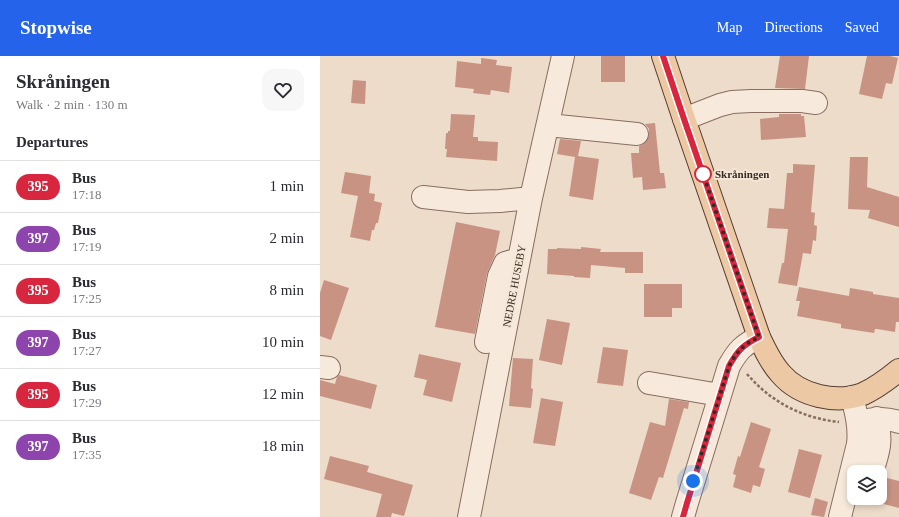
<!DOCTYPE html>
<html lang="en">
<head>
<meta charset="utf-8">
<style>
	body { margin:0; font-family:"Times New Roman",serif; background:#f7f7f7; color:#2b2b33; height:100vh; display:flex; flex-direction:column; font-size:15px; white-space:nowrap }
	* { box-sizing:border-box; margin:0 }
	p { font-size:13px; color:#7c7c81 }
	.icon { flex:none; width:22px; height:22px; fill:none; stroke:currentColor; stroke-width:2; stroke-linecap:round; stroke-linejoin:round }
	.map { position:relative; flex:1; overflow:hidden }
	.drawer { display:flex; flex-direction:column; background:#fff; width:320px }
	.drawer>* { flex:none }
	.badge { padding:0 8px; border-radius:13px; font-size:14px; line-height:26px }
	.tools { position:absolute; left:527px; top:409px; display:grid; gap:8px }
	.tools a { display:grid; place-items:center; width:40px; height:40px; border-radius:8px; background:#fff; box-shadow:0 2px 6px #0003; font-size:20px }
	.you { position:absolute; width:20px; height:20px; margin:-10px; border:3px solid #fff; border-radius:50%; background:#1a73e8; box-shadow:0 0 0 6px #1a73e833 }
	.map>.badge { position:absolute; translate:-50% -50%; box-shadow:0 0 0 2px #fff }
	h2 { padding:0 16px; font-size:15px; line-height:36px }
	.round { display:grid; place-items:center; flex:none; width:42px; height:42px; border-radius:12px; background:#f7f7f7 }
	.headline { display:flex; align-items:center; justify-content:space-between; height:68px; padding:0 16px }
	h1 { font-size:19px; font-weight:700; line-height:30px }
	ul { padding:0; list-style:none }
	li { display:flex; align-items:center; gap:12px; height:52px; padding:0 16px; border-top:1px solid #e1e1e2 }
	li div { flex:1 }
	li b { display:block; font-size:15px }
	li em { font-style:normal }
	li .badge { min-width:44px; font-weight:700; text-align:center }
	header { display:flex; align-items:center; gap:24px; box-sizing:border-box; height:56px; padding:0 20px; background:#2563eb; color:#fff }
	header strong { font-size:19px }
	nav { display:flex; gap:22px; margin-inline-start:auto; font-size:14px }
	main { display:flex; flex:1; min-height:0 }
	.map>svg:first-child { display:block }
	.building { fill:#c89382 }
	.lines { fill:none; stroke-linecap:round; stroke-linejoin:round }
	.minor-casing { stroke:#886d5f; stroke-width:24 }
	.major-casing { stroke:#563d32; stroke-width:24 }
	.path { stroke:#886d5f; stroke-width:2.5; stroke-dasharray:3 2; stroke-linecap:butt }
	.minor { stroke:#f7eadc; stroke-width:22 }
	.major { stroke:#ecc9a4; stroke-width:22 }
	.line-casing { stroke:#fff; stroke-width:9 }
	.line { stroke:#d7263d; stroke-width:6 }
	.walk { stroke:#392921; stroke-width:4; stroke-dasharray:0 7.2 }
	.stop-dot { fill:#fff; stroke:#d7263d; stroke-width:2 }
	.labels { text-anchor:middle; stroke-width:4; stroke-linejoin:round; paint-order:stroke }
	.stop-label { font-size:11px; font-weight:bold; fill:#392921; stroke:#f4e7d8; text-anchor:start }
	.street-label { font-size:11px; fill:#392921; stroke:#f4e7d8 }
</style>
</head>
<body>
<header>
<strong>Stopwise</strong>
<nav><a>Map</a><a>Directions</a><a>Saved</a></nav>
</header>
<main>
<section class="drawer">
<div class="headline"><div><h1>Skråningen</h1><p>Walk · 2 min · 130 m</p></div><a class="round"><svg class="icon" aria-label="heart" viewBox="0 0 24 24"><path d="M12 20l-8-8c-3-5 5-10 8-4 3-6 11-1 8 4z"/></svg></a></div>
<h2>Departures</h2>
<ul>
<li><span class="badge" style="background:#d7263d;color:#fff">395</span><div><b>Bus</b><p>17:18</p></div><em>1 min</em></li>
<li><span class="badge" style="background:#8e44ad;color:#fff">397</span><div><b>Bus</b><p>17:19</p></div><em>2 min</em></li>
<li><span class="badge" style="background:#d7263d;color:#fff">395</span><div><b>Bus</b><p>17:25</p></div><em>8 min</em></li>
<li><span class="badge" style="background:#8e44ad;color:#fff">397</span><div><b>Bus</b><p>17:27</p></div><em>10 min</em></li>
<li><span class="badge" style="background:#d7263d;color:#fff">395</span><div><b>Bus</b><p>17:29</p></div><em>12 min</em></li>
<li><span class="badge" style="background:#8e44ad;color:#fff">397</span><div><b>Bus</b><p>17:35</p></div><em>18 min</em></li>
</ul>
</section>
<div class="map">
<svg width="579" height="461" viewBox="0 0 579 461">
	<rect width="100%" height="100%" fill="#ecdcc9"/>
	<path class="building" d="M 281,0 L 305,0 L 305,26 L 281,26 Z
		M 460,0 L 489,0 L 485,33 L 455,32 Z
		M 547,0 L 570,0 L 578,2 L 572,28 L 566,27 L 562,43 L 539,38 Z
		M 161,2 L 177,4 L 176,9 L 192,11 L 189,37 L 171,34 L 170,39 L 153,37 L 154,33 L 135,31 L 137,5 L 161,8 Z
		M 33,24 L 46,25 L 45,48 L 31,47 Z
		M 131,58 L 155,59 L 153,81 L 158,81 L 158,85 L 178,86 L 177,105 L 126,101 L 127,93 L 125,93 L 126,77 L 128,77 L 128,75 L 130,75 Z
		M 459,58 L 481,58 L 481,60 L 484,60 L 486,81 L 441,84 L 440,63 L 459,61 Z
		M 335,67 L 340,117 L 344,117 L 346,132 L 323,134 L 322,121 L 313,122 L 311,97 L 319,97 L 319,90 L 322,89 L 327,85 L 329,79 L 329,73 L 325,68 Z
		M 240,83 L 261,85 L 258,100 L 279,103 L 273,144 L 249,140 L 255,101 L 237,98 Z
		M 530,101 L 548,101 L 547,131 L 579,141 L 579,171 L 548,162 L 550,154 L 528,153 Z
		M 473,108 L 495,109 L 491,156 L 495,157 L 494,169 L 497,170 L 496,185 L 493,184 L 491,198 L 483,197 L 477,230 L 458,227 L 462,207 L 464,207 L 468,173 L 447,172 L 449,152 L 464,153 L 467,117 L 473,117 Z
		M 25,116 L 51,120 L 49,137 L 55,138 L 54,145 L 62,147 L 58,167 L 56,167 L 54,174 L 52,174 L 50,185 L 30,181 L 38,140 L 21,137 Z
		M 136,166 L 180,175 L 175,199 L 167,217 L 155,278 L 115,271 Z
		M 261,191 L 281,193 L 280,196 L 323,196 L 323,217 L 305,217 L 305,212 L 271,209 L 270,222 L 254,221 L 254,220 L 227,218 L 228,193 L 237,193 L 237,192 L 261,193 Z
		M 4,224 L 29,232 L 11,284 L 0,280 L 0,237 Z
		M 324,228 L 362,228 L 362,252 L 352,252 L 352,261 L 324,261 Z
		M 479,231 L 529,240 L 530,232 L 553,236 L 553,238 L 579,242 L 579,266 L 576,266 L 575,276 L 557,273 L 555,273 L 554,277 L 521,272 L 521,268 L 477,260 L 480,245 L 476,245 Z
		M 227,263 L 250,267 L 242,309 L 219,304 Z
		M 283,291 L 308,294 L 303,330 L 277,327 Z
		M 99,298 L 141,307 L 132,346 L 103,339 L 107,324 L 94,321 Z
		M 193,302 L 213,303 L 211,332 L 213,333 L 211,352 L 189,350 Z
		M 19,319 L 57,329 L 51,353 L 0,340 L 0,324 L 15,328 L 17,321 Z
		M 221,342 L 243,346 L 235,390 L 213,387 Z
		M 349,343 L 369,346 L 368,353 L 364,352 L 343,422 L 339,421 L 331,444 L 309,437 L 330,366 L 345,370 Z
		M 431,366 L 451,373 L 439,411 L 445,413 L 440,431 L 433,429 L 431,437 L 413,431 L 416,419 L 413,418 L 418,400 L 420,401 Z
		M 479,393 L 502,399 L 490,442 L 468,436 Z
		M 10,400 L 49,410 L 47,416 L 93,429 L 84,460 L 72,457 L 71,461 L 56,461 L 62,438 L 4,423 Z
		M 563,421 L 579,425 L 579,452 L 560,447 L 560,426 Z
		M 495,442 L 508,446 L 504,461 L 491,459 Z"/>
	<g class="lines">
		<g class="minor-casing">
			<path id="minor" d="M 364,63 L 400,49 L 412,46 L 431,45 L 482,45 L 496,47
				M 228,69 L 317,78
				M 103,141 L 148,146 L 180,145 L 211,142
				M 166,286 L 179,220 L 185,207 L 199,203
				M 0,311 L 9,312
				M 329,327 L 400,339
				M 544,365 C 558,362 565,362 579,366
				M 552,416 C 559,395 562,385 557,362
				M 149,461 L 211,142 L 243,0
				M 363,461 L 367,447 L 409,310 C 418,294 423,289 439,281
				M 520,461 L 538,388 C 540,372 536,356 532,341"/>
		</g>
		<g class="major-casing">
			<path id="major" d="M 343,0 L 364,63 L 439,281 C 445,294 451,307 461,318 C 480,340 516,348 543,338 C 556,332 568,323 579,314"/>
		</g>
		<path class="path" d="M 427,318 C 451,346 482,362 519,366"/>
		<use href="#minor" class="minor"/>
		<use href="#major" class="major"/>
	</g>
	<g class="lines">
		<g class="line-casing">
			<path id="line" d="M 343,0 L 364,63 L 439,281 C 423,289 418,294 409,310 L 367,447 L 363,461"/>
		</g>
		<use href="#line" class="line"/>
		<path class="walk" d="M 373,425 L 409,310 C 418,294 423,289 439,281 L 382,115 L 383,118"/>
	</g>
	<circle class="stop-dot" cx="383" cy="118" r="8"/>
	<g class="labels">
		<g class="stop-label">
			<text x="395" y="122">Skråningen</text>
		</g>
		<g class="street-label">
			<text transform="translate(194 230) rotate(-79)" y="4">NEDRE HUSEBY</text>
		</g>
	</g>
</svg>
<div class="tools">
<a><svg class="icon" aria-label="layers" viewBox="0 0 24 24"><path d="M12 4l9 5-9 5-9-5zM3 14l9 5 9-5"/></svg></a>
</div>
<div class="you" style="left:373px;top:425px"></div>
</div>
</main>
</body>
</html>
